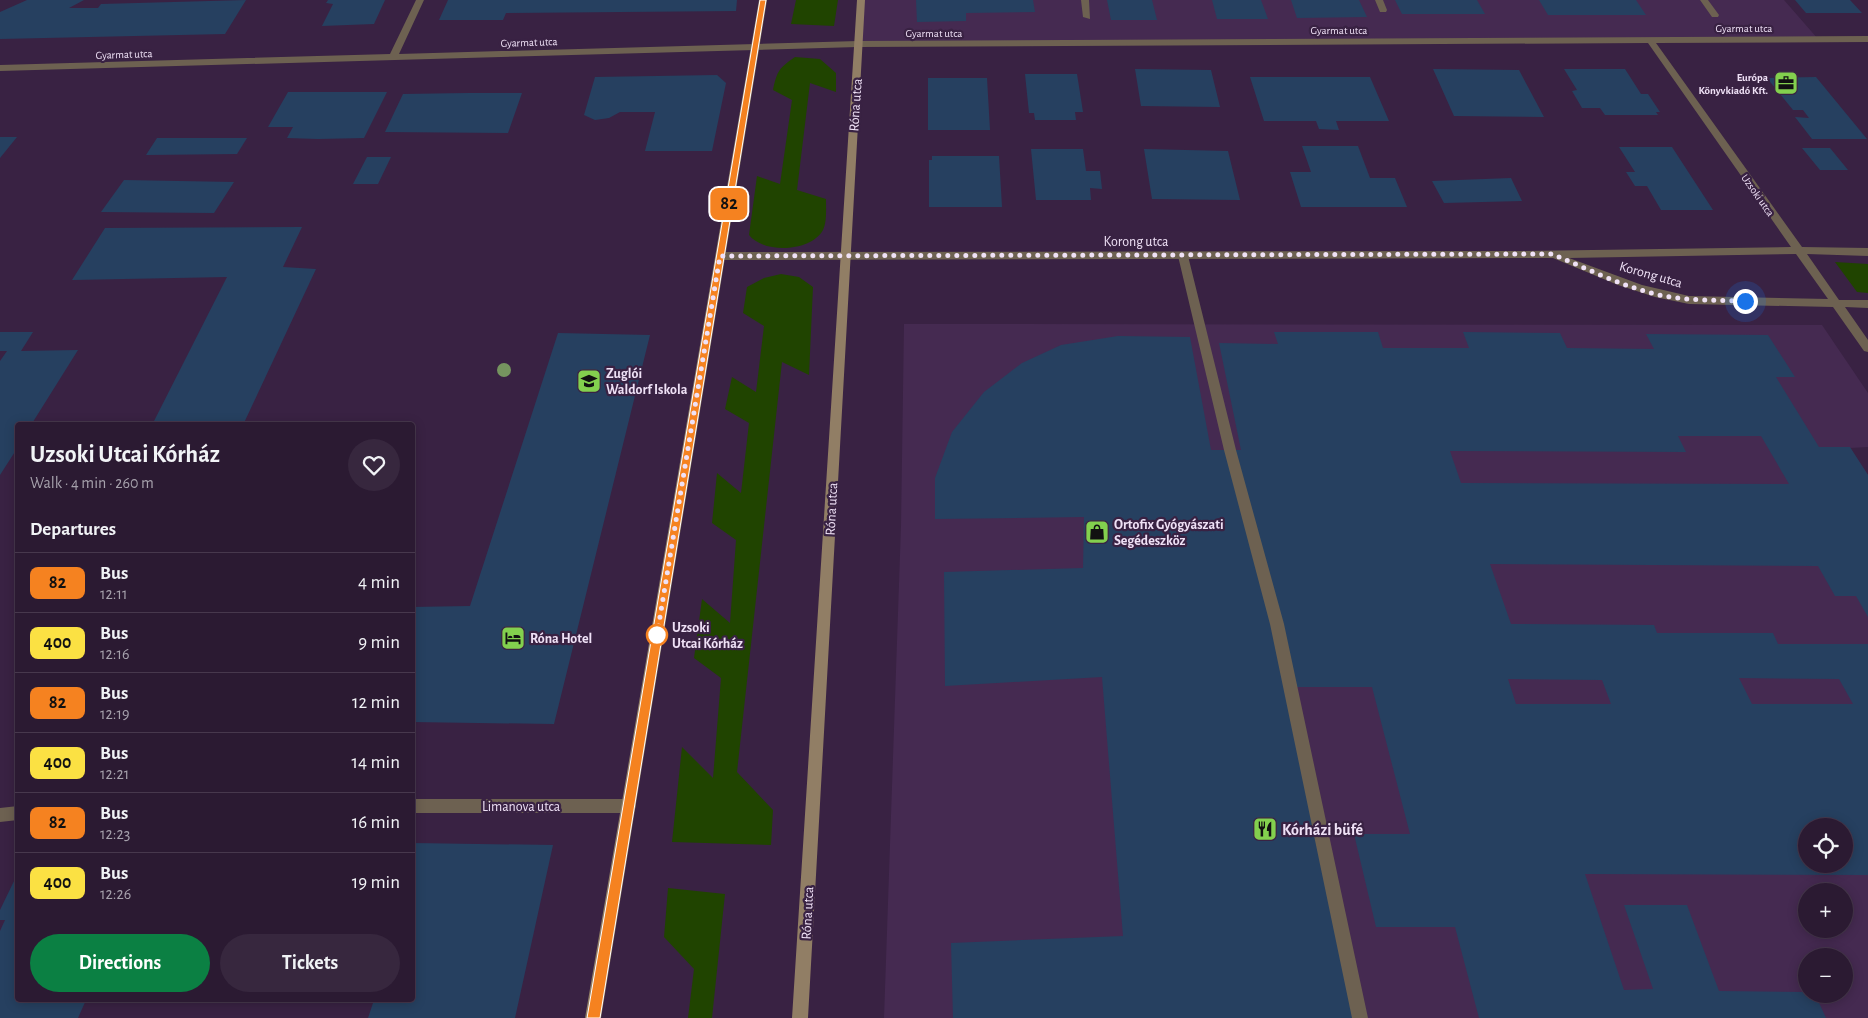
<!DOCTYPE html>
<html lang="en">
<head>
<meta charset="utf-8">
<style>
	body { margin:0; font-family:"Alegreya Sans",sans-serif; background:#37273e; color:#f1f3f6; height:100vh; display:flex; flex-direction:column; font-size:19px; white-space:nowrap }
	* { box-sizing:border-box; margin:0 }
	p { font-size:16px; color:#a6a1ac }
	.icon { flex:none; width:28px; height:28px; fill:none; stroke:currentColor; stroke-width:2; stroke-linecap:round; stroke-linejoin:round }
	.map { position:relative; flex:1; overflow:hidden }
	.panel { position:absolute; left:15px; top:422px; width:400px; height:580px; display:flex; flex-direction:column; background:#2b1a32; border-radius:5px; box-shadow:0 2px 12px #0003,0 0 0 1px #47384d }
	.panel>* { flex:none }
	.badge { padding:0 10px; border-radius:8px; font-size:18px; line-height:32px }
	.controls { position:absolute; left:1798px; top:818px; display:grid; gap:10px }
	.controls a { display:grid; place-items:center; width:55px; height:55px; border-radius:50%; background:#2b1a32; box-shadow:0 2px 12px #0003,0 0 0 1px #47384d; font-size:25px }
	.you { position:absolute; width:25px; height:25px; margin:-12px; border:4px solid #fff; border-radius:50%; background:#1a73e8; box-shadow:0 0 0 8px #1a73e833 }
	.map>.badge { position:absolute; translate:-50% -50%; box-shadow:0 0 0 2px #fff }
	h2 { padding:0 15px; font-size:19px; line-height:45px }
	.round { display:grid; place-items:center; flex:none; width:52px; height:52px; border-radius:26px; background:#37273e }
	.summary { display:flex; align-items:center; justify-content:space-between; height:85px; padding:0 15px }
	h1 { font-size:24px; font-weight:700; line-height:38px }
	.button { display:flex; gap:10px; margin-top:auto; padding:10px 15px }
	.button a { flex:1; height:58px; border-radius:30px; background:#0b8043; color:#fff; font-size:20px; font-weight:700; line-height:58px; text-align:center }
	.button a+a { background:#37273e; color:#f1f3f6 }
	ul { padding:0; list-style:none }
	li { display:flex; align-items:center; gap:15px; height:60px; padding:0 15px; border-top:1px solid #47384d }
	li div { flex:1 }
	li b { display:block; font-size:19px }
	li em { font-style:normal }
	li .badge { min-width:55px; font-weight:700; text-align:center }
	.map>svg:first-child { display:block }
	.built { fill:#452a51; fill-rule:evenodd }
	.green { fill:#204400 }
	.building { fill:#264060; fill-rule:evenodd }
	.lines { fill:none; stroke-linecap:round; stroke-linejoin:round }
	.lane { fill:#6d6151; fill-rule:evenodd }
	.street { fill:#6d6151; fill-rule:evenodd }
	.secondary { fill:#917e65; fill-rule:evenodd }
	.tree { fill:#75945f }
	.line { fill:#f58220; stroke:#fff }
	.walk { stroke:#efe1f6; stroke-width:5; stroke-dasharray:0 9 }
	.stop-dot { fill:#fff; stroke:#f58220; stroke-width:2.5 }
	.labels { text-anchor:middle; stroke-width:4.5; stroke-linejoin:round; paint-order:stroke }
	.far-street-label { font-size:11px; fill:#efe1f6; stroke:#392243 }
	.far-poi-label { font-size:11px; font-weight:bold; fill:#efe1f6; stroke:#392243; text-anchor:end }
	.street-label { font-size:14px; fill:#efe1f6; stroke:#392243 }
	.poi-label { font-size:14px; font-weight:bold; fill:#efe1f6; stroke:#392243; text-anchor:start }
	.stop-label { font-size:14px; font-weight:bold; fill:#efe1f6; stroke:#392243; text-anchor:start }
	.near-poi-label { font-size:16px; font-weight:bold; fill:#efe1f6; stroke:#392243; text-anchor:start }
</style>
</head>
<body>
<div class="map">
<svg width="1868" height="1018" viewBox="0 0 1868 1018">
	<rect width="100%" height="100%" fill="#392243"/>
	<path class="built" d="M 861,0 L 1784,0 L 1818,39 L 858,44 Z
		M 904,324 L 1822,325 L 1868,393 L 1868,447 L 1850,448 L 1868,475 L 1868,1018 L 884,1018 L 901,526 ZM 1806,826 L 1844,826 L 1844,864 L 1806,864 ZM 1806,891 L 1844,891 L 1844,929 L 1806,929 ZM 1806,956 L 1844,956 L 1844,994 L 1806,994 Z"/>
	<path class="green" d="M 796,0 L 838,0 L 834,26 L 791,24 Z
		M 795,57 L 820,59 L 836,73 L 836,92 L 810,83 L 797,190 L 826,199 C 826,208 827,222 823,230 C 811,252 764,254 749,235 L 757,176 L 780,184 L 792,100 L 773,90 C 777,71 779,68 795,57 Z
		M 1835,262 L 1868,264 L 1868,293 L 1857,292 Z
		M 781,274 L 799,277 L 813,287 L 809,375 L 782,362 L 737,772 L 773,810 L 771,845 L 672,842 L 682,747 L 713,778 L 721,678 L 694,658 L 702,599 L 730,623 L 736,540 L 712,523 L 717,473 L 741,493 L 749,423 L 725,409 L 732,377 L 756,392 L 764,326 L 743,313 L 747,287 L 764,278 Z
		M 668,888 L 725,894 L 712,1018 L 688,1018 L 694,969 L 664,937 Z"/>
	<path class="building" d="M 27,0 L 84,0 L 69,8 L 98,8 L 101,4 L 246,0 L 225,34 L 0,39 L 0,12 Z
		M 328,0 L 385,0 L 374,24 L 322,26 L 333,4 L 326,3 Z
		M 448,0 L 737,0 L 736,11 L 506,13 L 503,20 L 439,20 Z
		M 916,0 L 1033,0 L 1035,12 L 966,13 L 966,21 L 917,22 Z
		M 1107,0 L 1152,0 L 1157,20 L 1111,20 Z
		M 1212,0 L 1261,0 L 1268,19 L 1217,19 Z
		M 1291,0 L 1359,0 L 1367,17 L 1297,18 Z
		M 1395,0 L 1477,0 L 1485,14 L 1402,14 Z
		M 1539,0 L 1636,0 L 1646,15 L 1548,15 Z
		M 1795,0 L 1850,0 L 1862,13 L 1806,13 Z
		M 1135,69 L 1211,70 L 1220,107 L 1141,106 Z
		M 1433,69 L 1519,70 L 1544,117 L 1454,116 Z
		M 1564,69 L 1625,69 L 1641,94 L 1648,94 L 1660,112 L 1656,112 L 1658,115 L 1605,115 L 1600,108 L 1582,108 L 1572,91 L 1577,90 Z
		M 1025,74 L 1077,74 L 1083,112 L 1075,112 L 1076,120 L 1035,120 L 1034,113 L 1029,113 Z
		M 717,75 L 726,83 L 712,151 L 645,151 L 655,112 L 620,112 L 609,118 L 595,120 L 584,115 L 595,77 Z
		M 1250,77 L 1370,77 L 1389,121 L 1336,121 L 1339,130 L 1319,129 L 1316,121 L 1264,121 Z
		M 1816,77 L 1867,139 L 1812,139 L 1795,117 L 1809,118 L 1803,110 L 1793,110 L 1767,78 Z
		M 928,78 L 987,78 L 990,130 L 928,130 Z
		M 288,92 L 387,92 L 364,138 L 318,139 L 287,138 L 293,127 L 268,127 Z
		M 468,93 L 522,93 L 508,133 L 385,132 L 403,94 Z
		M 0,137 L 17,137 L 0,158 Z
		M 157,138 L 247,138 L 237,154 L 146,155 Z
		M 1302,146 L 1358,146 L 1370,178 L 1395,178 L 1407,207 L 1301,207 L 1290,172 L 1311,172 Z
		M 1619,147 L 1672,147 L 1713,210 L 1661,210 L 1647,186 L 1635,186 L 1626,172 L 1635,172 Z
		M 1802,148 L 1830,148 L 1848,170 L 1820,170 Z
		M 1031,149 L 1083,149 L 1086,171 L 1100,171 L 1102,189 L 1090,188 L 1091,200 L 1036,200 Z
		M 1144,149 L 1228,151 L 1240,200 L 1152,199 Z
		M 932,156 L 999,156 L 1002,207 L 929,207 L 929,160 L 932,160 Z
		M 367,157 L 391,157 L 378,184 L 353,184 Z
		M 1511,178 L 1522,201 L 1444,203 L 1432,181 Z
		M 124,180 L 234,182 L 214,213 L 101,212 Z
		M 302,227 L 283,267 L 316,269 L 243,425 L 152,425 L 227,277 L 72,280 L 105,228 Z
		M 0,332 L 33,332 L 21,351 L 78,350 L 31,425 L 18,425 L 18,447 L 0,475 L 0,361 L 7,351 L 0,351 Z
		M 1274,332 L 1378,332 L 1383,348 L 1469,348 L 1463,332 L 1560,333 L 1567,348 L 1654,349 L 1646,334 L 1768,335 L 1795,377 L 1776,377 L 1819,447 L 1850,447 L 1868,475 L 1868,617 L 1856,596 L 1835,596 L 1818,566 L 1490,564 L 1511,624 L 1654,625 L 1657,633 L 1773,633 L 1778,644 L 1868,644 L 1868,875 L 1585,874 L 1624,990 L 1653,989 L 1624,905 L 1687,905 L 1719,991 L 1806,992 L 1806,994 L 1815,994 L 1826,1018 L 1479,1018 L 1455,927 L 1376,927 L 1354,834 L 1410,834 L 1372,687 L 1296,687 L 1356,1018 L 953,1018 L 951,943 L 1123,936 L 1102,677 L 945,686 L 944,572 L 1083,568 L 1084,517 L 935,519 L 935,478 L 952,432 L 984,392 L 1022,363 L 1061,345 L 1118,336 L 1190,337 L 1211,450 L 1241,450 L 1219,343 L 1278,344 ZM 1678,436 L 1761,436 L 1789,484 L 1461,483 L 1450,451 L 1686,452 ZM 1739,678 L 1839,679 L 1853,704 L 1752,704 ZM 1508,679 L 1602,680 L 1611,704 L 1516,704 ZM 1806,826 L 1844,826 L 1844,864 L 1806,864 Z
		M 558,333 L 650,335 L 554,724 L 412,722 L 412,607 L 470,606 Z
		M 412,843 L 553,845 L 515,1018 L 368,1018 L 374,1000 L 412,1000 Z
		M 15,879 L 18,880 L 18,1000 L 86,1000 L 78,1018 L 0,1018 L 0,931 L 5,920 L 0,920 L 0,910 Z"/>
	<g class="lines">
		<path class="lane" d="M 1081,0 L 1089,0 L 1090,19 L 1083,17 Z
			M 1375,0 L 1383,0 L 1387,10 L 1386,12 L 1380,12 Z
			M 1700,0 L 1708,0 L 1719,15 L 1718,17 L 1712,17 Z
			M 1183,252 L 1188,256 L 1236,450 L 1284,624 L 1368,1018 L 1352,1018 L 1270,624 L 1224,450 L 1178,256 Z"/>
		<path class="street" d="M 416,0 L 424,0 L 399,54 L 858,41 L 1868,36 L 1868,42 L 1656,43 L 1802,247 L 1868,248 L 1868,256 L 1807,254 L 1839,300 L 1868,300 L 1868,308 L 1845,307 L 1868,340 L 1868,352 L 1864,351 L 1833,307 L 1689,304 L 1655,297 L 1618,285 L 1553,258 L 721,260 L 716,256 L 721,252 L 1523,251 L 1791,247 L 1648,43 L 858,47 L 0,71 L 0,65 L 390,54 ZM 1796,254 L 1828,299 L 1689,296 L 1642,285 L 1569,258 Z
			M 412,799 L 629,799 L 634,801 L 636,806 L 634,811 L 629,813 L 412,813 Z
			M 18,806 L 18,820 L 0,822 L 0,808 Z"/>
		<path class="secondary" d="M 759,0 L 767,0 L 601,1018 L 585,1018 Z
			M 857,0 L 865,0 L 808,1018 L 792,1018 Z"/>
	</g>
	<circle class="tree" cx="504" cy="370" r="7"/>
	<path class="line" d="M 760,0 L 766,0 L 600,1018 L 587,1018 Z"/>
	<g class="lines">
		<path class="walk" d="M 657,635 L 720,256 L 1552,254 C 1588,269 1625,288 1664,296 C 1690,301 1718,300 1745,301"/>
	</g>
	<defs>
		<g id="office-square" transform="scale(1.25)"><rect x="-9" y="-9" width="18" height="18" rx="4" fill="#83d04e" stroke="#392243"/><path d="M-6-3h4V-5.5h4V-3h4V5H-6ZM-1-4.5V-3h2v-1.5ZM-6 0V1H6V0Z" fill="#111"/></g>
		<g id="school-square" transform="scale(1.25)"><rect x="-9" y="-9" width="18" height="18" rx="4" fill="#83d04e" stroke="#392243"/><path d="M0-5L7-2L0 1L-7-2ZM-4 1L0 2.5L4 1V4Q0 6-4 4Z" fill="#111"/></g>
		<g id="shop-square" transform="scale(1.25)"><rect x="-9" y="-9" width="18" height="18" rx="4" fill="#83d04e" stroke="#392243"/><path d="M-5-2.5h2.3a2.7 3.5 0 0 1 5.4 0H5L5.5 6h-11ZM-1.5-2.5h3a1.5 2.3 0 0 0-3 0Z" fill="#111"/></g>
		<g id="hotel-square" transform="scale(1.25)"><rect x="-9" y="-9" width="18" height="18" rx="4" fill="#83d04e" stroke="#392243"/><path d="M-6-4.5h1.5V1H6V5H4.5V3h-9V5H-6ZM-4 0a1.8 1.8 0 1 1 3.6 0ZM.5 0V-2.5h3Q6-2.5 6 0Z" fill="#111"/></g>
		<g id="restaurant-square" transform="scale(1.25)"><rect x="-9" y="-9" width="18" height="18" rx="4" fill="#83d04e" stroke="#392243"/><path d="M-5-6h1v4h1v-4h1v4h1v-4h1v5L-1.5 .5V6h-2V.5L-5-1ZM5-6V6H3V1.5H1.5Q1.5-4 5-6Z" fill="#111"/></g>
	</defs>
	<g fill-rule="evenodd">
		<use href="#office-square" x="1786" y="83"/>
		<use href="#school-square" x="589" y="381"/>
		<use href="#shop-square" x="1097" y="532"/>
		<use href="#hotel-square" x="513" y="638"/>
		<use href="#restaurant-square" x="1265" y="829"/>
	</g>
	<circle class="stop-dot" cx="657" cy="635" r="10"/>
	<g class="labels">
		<g class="far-street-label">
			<text x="1744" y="32">Gyarmat utca</text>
			<text x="1339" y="34">Gyarmat utca</text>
			<text x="934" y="37">Gyarmat utca</text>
			<text transform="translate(529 42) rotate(-2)" y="4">Gyarmat utca</text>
			<text transform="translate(124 54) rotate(-2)" y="4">Gyarmat utca</text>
			<text transform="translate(1758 195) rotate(55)" y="4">Uzsoki utca</text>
		</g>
		<g class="far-poi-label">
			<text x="1768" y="81">Európa<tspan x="1768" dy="13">Könyvkiadó Kft.</tspan></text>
		</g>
		<g class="street-label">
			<text transform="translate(855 105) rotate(-86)" y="5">Róna utca</text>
			<text x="1136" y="246">Korong utca</text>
			<text transform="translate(1651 274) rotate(16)" y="5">Korong utca</text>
			<text transform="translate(831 509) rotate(-87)" y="5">Róna utca</text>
			<text x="521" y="811">Limanova utca</text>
			<text transform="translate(807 913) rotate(-87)" y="5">Róna utca</text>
		</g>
		<g class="poi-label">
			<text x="606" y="378">Zuglói<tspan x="606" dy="16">Waldorf Iskola</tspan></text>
			<text x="1114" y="529">Ortofix Gyógyászati<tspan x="1114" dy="16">Segédeszköz</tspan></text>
			<text x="530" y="643">Róna Hotel</text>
		</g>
		<g class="stop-label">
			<text x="672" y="632">Uzsoki<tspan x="672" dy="16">Utcai Kórház</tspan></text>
		</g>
		<g class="near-poi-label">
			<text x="1282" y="835">Kórházi büfé</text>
		</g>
	</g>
</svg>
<div class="controls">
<a><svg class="icon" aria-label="locate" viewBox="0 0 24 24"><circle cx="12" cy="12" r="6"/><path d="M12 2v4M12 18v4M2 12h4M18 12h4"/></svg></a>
<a>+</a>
<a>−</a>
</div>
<div class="you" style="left:1745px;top:301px"></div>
<b class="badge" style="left:729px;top:204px;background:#f58220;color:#111">82</b>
<section class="panel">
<div class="summary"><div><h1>Uzsoki Utcai Kórház</h1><p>Walk · 4 min · 260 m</p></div><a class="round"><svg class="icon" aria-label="heart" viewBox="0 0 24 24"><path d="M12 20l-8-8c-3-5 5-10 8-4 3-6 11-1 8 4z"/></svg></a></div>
<h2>Departures</h2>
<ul>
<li><span class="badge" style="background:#f58220;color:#111">82</span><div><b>Bus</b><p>12:11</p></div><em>4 min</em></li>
<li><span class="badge" style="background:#fbe143;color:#111">400</span><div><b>Bus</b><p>12:16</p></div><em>9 min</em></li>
<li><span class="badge" style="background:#f58220;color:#111">82</span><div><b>Bus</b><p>12:19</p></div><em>12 min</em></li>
<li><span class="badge" style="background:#fbe143;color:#111">400</span><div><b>Bus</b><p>12:21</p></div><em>14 min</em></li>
<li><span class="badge" style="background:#f58220;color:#111">82</span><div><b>Bus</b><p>12:23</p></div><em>16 min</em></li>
<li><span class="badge" style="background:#fbe143;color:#111">400</span><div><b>Bus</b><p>12:26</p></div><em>19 min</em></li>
</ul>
<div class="button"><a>Directions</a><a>Tickets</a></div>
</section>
</div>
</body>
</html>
